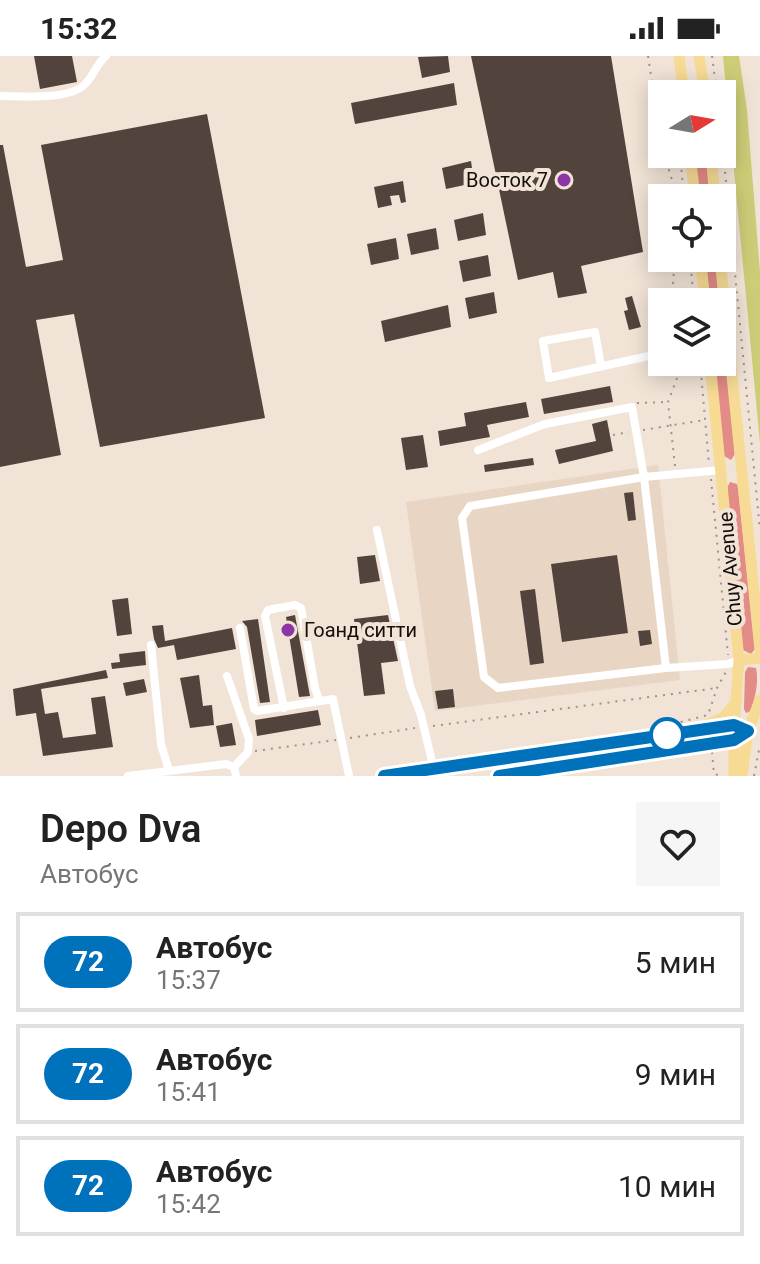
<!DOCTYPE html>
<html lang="ru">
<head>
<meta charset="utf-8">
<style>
	body { margin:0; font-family:Roboto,sans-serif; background:#f6f6f6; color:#222; height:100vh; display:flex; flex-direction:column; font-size:30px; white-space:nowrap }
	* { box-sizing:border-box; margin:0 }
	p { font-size:26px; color:#767676 }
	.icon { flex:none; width:44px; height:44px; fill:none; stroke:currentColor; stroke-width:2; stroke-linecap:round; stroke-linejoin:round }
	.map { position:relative; height:720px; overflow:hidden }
	.panel { display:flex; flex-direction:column; background:#fff; flex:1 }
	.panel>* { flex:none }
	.badge { padding:0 16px; border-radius:26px; font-size:28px; line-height:52px }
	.needle { width:52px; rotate:79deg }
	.buttons { position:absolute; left:648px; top:24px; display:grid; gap:16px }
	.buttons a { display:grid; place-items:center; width:88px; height:88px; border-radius:0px; background:#fff; box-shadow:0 4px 20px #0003; font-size:40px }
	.map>.badge { position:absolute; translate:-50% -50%; box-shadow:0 0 0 4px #fff }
	.round { display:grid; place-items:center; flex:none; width:84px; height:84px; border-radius:0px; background:#f6f6f6 }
	.headline { display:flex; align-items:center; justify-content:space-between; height:136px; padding:0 40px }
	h1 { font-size:38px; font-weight:600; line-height:60px }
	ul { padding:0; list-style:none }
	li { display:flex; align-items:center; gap:24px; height:100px; margin:0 16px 12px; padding:0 24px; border:4px solid #e0e0e0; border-radius:0px }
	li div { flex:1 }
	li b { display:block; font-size:30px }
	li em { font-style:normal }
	li .badge { min-width:88px; font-weight:700; text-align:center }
	.status { display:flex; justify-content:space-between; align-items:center; height:56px; padding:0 40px; background:#fff; direction:ltr }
	.status svg { height:22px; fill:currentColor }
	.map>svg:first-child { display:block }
	.built { fill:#e9d5c3 }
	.forest { fill:#e38b87 }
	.water { fill:#cdcd78 }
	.building { fill:#52433d }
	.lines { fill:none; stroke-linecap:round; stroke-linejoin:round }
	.path { stroke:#9d9389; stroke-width:2; stroke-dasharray:2 6; stroke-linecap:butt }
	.minor { stroke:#fff; stroke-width:8 }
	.major { stroke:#f7db95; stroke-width:11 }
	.line-casing { stroke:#fff; stroke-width:18 }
	.line { stroke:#0072bc; stroke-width:12 }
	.poi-dot { fill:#8c36a3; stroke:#f1e3d6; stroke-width:3 }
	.stop-dot { fill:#fff; stroke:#0072bc; stroke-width:4 }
	.labels { text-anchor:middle; stroke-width:8; stroke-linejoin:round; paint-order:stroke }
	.poi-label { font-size:20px; fill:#130f0a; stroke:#f1e3d6; text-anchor:end }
	.street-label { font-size:20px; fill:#130f0a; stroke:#f1e3d6 }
</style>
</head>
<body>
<div class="status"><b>15:32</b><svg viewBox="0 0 49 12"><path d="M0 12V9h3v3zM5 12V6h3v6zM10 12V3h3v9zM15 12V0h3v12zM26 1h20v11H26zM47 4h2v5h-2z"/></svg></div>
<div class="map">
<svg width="760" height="720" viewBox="0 0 760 720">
	<rect width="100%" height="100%" fill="#f1e3d6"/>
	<path class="built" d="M 658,409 L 680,624 L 435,655 L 406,446 Z"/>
	<path class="forest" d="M 695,98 L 706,98 L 710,142 L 699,142 Z
		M 706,202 L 715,202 L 719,246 L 710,246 Z
		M 722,270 L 735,398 L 731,404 L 724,400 L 715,306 L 722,306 Z
		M 730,426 L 737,428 L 738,432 L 755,593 L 751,598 L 743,594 L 727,432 Z
		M 748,611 L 756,612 C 759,627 755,641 751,655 L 746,657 L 744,653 L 745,616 Z"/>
	<path class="water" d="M 723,0 L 739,0 L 747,54 L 760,216 L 760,387 Z"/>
	<path class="building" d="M 34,0 L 72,0 L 77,26 L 40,33 Z
		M 448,0 L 450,16 L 422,22 L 418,1 Z
		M 471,0 L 611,0 L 643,196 L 581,210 L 587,237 L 558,242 L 553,216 L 518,224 Z
		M 454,27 L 457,49 L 355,68 L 351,47 Z
		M 207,58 L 265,362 L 100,391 L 74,258 L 36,264 L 61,399 L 0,411 L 0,89 L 3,89 L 26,211 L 63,204 L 41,89 Z
		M 471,105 L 474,127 L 446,133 L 442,112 Z
		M 403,125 L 406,146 L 401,147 L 399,139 L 390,140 L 392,149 L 378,152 L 374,131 Z
		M 483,157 L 486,179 L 458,185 L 454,164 Z
		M 436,172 L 439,193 L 411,199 L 407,178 Z
		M 396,182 L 399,203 L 371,209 L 367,188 Z
		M 488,199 L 491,220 L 463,226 L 459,205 Z
		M 494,236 L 497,257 L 469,263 L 465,242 Z
		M 632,240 L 641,271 L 629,274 L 624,255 L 628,254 L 625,242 Z
		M 448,249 L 451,271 L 385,286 L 381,265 Z
		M 610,330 L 613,346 L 544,358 L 541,343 Z
		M 526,346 L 529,361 L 487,369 L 490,381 L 440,390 L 438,375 L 466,370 L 464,357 Z
		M 607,364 L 613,395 L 559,408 L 555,394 L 596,385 L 592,368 Z
		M 423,379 L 428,411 L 406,414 L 401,382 Z
		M 533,402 L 534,409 L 485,416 L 484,409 Z
		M 633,436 L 636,464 L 628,465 L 624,437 Z
		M 375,499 L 380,525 L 360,528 L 357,501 Z
		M 617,499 L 628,577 L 562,586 L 551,508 Z
		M 535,533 L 544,607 L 530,609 L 520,535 Z
		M 128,542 L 132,578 L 117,580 L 112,544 Z
		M 295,559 L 310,640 L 299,641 L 286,561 Z
		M 388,559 L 398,605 L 381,607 L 385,638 L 364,640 L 354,563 Z
		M 258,563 L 270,646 L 260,647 L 247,571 L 242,565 Z
		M 163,569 L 165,585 L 232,572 L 236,593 L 177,604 L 174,589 L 158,592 L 154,583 L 152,570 Z
		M 650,574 L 652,588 L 640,590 L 638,575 Z
		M 145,595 L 146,609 L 112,613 L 111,607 L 120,606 L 119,598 Z
		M 106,614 L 108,622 L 41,633 L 45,658 L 58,656 L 63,682 L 96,678 L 91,642 L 105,640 L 113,691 L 43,700 L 36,657 L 16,660 L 13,633 Z
		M 199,619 L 203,650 L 212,649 L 214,669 L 190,672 L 180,622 Z
		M 144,623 L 147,636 L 126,640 L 123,627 Z
		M 453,633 L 455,651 L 438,653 L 435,635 Z
		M 318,654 L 321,669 L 257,680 L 255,664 Z
		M 232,667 L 236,689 L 220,691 L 216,670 Z"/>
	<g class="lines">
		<path class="path" d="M 648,0 L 662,92
			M 712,0 L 717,38
			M 672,25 L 674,38
			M 722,84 L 760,474
			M 664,98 L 673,127 L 673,142
			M 680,98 L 684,142
			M 675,202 L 673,226 L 675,246
			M 690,202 L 694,246
			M 700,306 L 709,408
			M 637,347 L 666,346
			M 643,374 L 704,364
			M 613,379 L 629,376
			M 675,410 L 668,346 L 683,306
			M 711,423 L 728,599
			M 673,668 L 708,659 L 717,632 L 727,614
			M 433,670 L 717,632
			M 350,682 L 415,672
			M 255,695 L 336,684
			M 712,696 L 714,718 L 723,720
			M 754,720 L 760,689"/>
		<path class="minor" d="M 0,40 C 21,40 66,44 83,30 C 93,22 96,8 106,0
			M 601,310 L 595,276 L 543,285 L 549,322 L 662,297
			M 478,394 L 545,368 L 632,351 L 644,421 L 666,612
			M 721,414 L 644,421 L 470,450 L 462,462 L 484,621 L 498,632 L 666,612 L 728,608 L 739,604
			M 377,474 L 410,630 L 421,659 L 434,714
			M 240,572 L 254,653 L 257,655 L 333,643 L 349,720
			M 151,589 L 161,688 L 169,715
			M 227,620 L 249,683 L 248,696 L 234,711
			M 284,652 L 265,560 L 268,554 L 295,549 L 301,552 L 315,632 L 319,644
			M 128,720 L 226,708 L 234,711 L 236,720"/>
		<path class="major" d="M 679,0 L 684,38
			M 699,0 L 705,38
			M 690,98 L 695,142
			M 711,98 L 715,142
			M 700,202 L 705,246
			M 720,202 L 760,594
			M 710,306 L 739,604 L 734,669 L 734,720
			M 739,604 L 760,602
			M 707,669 L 724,661 L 737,645
			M 384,720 L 734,669 L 748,675
			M 499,720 L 734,684 L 739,681
			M 742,720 L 748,675 L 760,644"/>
	</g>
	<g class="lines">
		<g class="line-casing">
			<path id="line" d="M 384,720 L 734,669 L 748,675 L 734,684 L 499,720"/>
		</g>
		<use href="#line" class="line"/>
	</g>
	<g class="poi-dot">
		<circle cx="564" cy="124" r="8"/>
		<circle cx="288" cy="574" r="8"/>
	</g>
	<circle class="stop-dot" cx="667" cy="679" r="16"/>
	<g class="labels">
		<g class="poi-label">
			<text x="548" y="131">Восток 7</text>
			<text x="304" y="581" text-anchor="start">Гоанд ситти</text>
		</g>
		<g class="street-label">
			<text transform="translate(730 513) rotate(-95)" y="7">Chuy Avenue</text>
		</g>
	</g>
</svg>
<div class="buttons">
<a><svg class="needle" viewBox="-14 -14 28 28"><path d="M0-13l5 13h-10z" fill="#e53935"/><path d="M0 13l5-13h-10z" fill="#767676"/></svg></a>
<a><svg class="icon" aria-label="locate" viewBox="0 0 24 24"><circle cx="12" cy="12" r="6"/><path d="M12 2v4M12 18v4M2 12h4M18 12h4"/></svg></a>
<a><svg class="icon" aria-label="layers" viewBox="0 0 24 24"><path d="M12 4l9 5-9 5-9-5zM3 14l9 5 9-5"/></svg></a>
</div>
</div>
<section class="panel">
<div class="headline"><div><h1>Depo Dva</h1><p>Автобус</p></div><a class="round"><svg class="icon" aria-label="heart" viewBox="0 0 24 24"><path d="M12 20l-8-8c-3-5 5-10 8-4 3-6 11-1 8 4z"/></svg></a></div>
<ul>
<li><span class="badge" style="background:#0072bc;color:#fff">72</span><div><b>Автобус</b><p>15:37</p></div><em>5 мин</em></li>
<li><span class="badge" style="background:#0072bc;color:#fff">72</span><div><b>Автобус</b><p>15:41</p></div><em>9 мин</em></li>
<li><span class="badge" style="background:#0072bc;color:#fff">72</span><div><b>Автобус</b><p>15:42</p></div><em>10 мин</em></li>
</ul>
</section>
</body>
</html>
